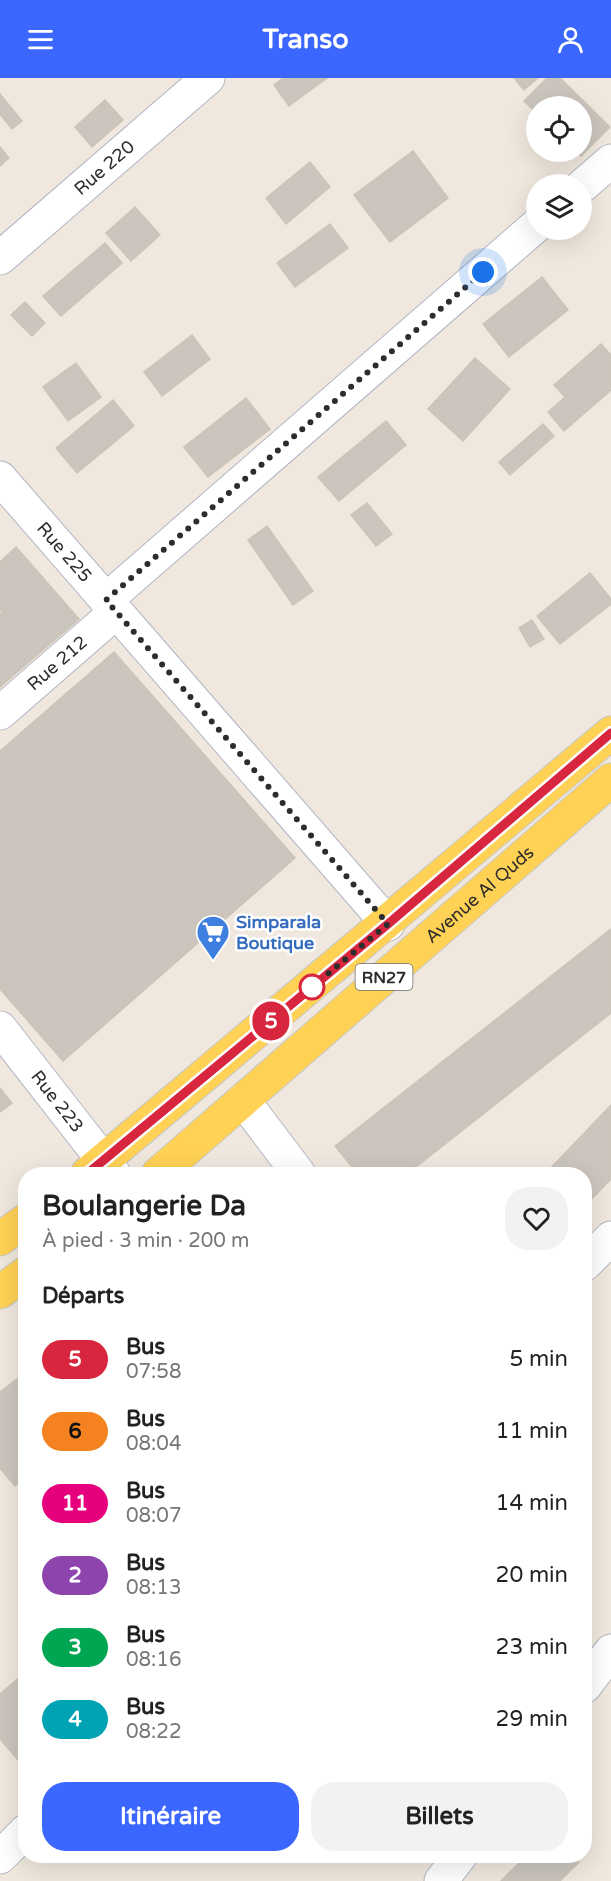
<!DOCTYPE html>
<html lang="fr">
<head>
<meta charset="utf-8">
<style>
	body { margin:0; font-family:"Varela Round",sans-serif; background:#f2f2f2; color:#222; height:100vh; display:flex; flex-direction:column; font-size:22px; white-space:nowrap }
	* { box-sizing:border-box; margin:0 }
	p { font-size:20px; color:#767676 }
	.icon { flex:none; width:33px; height:33px; fill:none; stroke:currentColor; stroke-width:2; stroke-linecap:round; stroke-linejoin:round }
	.map { position:relative; flex:1; overflow:hidden }
	.details { position:absolute; left:18px; top:1089px; width:574px; height:696px; display:flex; flex-direction:column; background:#fff; border-radius:24px; box-shadow:0 6px 24px #0002 }
	.details>* { flex:none }
	.badge { padding:0 12px; border-radius:20px; font-size:21px; line-height:39px }
	.buttons { position:absolute; left:526px; top:18px; display:grid; gap:12px }
	.buttons a { display:grid; place-items:center; width:66px; height:66px; border-radius:50%; background:#fff; box-shadow:0 6px 24px #0002; font-size:30px }
	.you { position:absolute; width:30px; height:30px; margin:-15px; border:4px solid #fff; border-radius:50%; background:#1a73e8; box-shadow:0 0 0 9px #1a73e833 }
	.map>.badge { position:absolute; translate:-50% -50%; box-shadow:0 0 0 3px #fff }
	h2 { padding:0 24px; font-size:22px; line-height:54px }
	.round { display:grid; place-items:center; flex:none; width:63px; height:63px; border-radius:24px; background:#f2f2f2 }
	.overview { display:flex; align-items:center; justify-content:space-between; height:102px; padding:0 24px }
	h1 { font-size:28px; font-weight:800; line-height:45px }
	.primary-button { display:flex; gap:12px; margin-top:auto; padding:12px 24px }
	.primary-button a { flex:1; height:69px; border-radius:24px; background:#3c67ff; color:#fff; font-size:24px; font-weight:800; line-height:69px; text-align:center }
	.primary-button a+a { background:#f2f2f2; color:#222 }
	ul { padding:0; list-style:none }
	li { display:flex; align-items:center; gap:18px; height:72px; padding:0 24px }
	li div { flex:1 }
	li b { display:block; font-size:22px }
	li em { font-style:normal }
	li .badge { min-width:66px; font-weight:700; text-align:center }
	header { display:flex; justify-content:space-between; align-items:center; height:78px; padding:0 24px; background:#3c67ff; color:#fff; font-size:27px; font-weight:800 }
	.map>svg:first-child { display:block }
	.building { fill:#cbc5be; stroke:#ccc4b7; stroke-width:1.5 }
	.lines { fill:none; stroke-linecap:round; stroke-linejoin:round }
	.minor-casing { stroke:#b2b6c2; stroke-width:35 }
	.major-casing { stroke:#c8c8c8; stroke-width:35 }
	.minor { stroke:#fff; stroke-width:33 }
	.major { stroke:#ffd154; stroke-width:33 }
	.line-casing { stroke:#fff; stroke-width:14 }
	.line { stroke:#d7263d; stroke-width:9 }
	.walk { stroke:#2d2d2d; stroke-width:6; stroke-dasharray:0 10.8 }
	.stop-dot { fill:#fff; stroke:#d7263d; stroke-width:3 }
	.labels { text-anchor:middle; stroke-width:5; stroke-linejoin:round; paint-order:stroke }
	.shield { fill:#fff; stroke:#6c6c6c; stroke-width:1.5 }
	.shield-label { font-size:16px; font-weight:bold; fill:#2d2d2d }
	.street-label { font-size:18px; fill:#2d2d2d; stroke:#fff }
	.shop-label { font-size:18px; font-weight:bold; fill:#366cbe; stroke:#fff; text-anchor:start }
</style>
</head>
<body>
<header><svg class="icon" aria-label="menu" viewBox="0 0 24 24"><path d="M4 6h16M4 12h16M4 18h16"/></svg>Transo<svg class="icon" aria-label="person" viewBox="0 0 24 24"><circle cx="12" cy="8" r="4"/><path d="M4 21q1-7 8-7t8 7"/></svg></header>
<div class="map">
<svg width="611" height="1803" viewBox="0 0 611 1803">
	<rect width="100%" height="100%" fill="#f0e8de"/>
	<path class="building" d="M 283,0 L 327,0 L 289,28 L 274,7 Z
		M 514,0 L 538,0 L 524,12 Z
		M 547,0 L 560,0 L 610,49 L 581,78 L 576,74 L 582,74 L 582,28 L 537,28 L 537,35 L 524,23 Z
		M 0,16 L 22,43 L 12,51 L 0,36 Z
		M 105,22 L 123,42 L 92,69 L 75,49 Z
		M 0,69 L 9,80 L 0,88 Z
		M 413,73 L 448,120 L 390,164 L 354,117 Z
		M 310,84 L 330,109 L 286,146 L 266,120 Z
		M 135,129 L 160,157 L 131,183 L 106,155 Z
		M 330,146 L 348,170 L 295,209 L 277,185 Z
		M 105,165 L 122,185 L 61,238 L 43,218 Z
		M 542,199 L 568,232 L 509,279 L 483,246 Z
		M 25,224 L 45,245 L 32,258 L 11,237 Z
		M 192,257 L 210,281 L 162,318 L 144,294 Z
		M 601,266 L 611,277 L 611,312 L 564,353 L 548,334 L 565,319 L 554,307 Z
		M 475,280 L 510,311 L 463,363 L 428,331 Z
		M 76,285 L 101,319 L 68,343 L 43,309 Z
		M 246,320 L 270,351 L 208,399 L 184,369 Z
		M 113,322 L 134,348 L 77,395 L 56,370 Z
		M 386,343 L 406,367 L 339,423 L 318,399 Z
		M 543,346 L 554,358 L 510,397 L 499,384 Z
		M 367,425 L 392,456 L 376,468 L 351,437 Z
		M 267,448 L 313,513 L 293,527 L 248,462 Z
		M 16,469 L 79,541 L 0,609 L 0,536 L 2,534 L 0,531 L 0,484 Z
		M 590,495 L 611,521 L 611,526 L 560,566 L 537,538 Z
		M 532,542 L 544,561 L 530,569 L 519,550 Z
		M 114,574 L 295,780 L 63,983 L 0,911 L 0,673 Z
		M 611,851 L 611,935 L 407,1096 L 358,1096 L 335,1068 Z
		M 0,1010 L 12,1025 L 0,1034 Z
		M 611,1027 L 611,1101 L 585,1128 L 585,1096 L 545,1096 Z
		M 26,1294 L 26,1400 L 15,1408 L 0,1390 L 0,1314 Z
		M 26,1594 L 26,1691 L 0,1661 L 0,1616 Z
		M 526,1778 L 572,1778 L 579,1784 L 560,1803 L 501,1803 Z"/>
	<g class="lines">
		<g class="minor-casing">
			<g id="minor">
				<path d="M 582,108 L 611,83"/>
				<path id="s1" d="M 0,180 L 208,0"/>
				<path id="s2" d="M 0,400 L 388,846"/>
				<path d="M 106,522 L 537,147"/>
				<path id="s3" d="M 0,635 L 116,534"/>
				<path id="s4" d="M 0,950 L 114,1096"/>
				<path d="M 243,1022 L 299,1096"/>
				<path d="M 585,1186 L 611,1160"/>
				<path d="M 585,1608 L 611,1573"/>
				<path d="M 0,1779 L 26,1753"/>
				<path d="M 441,1803 L 460,1778"/>
			</g>
		</g>
		<g class="major-casing">
			<g id="major">
				<path d="M 87,1096 L 611,655"/>
				<path id="s5" d="M 158,1096 L 611,702"/>
				<path d="M 0,1161 L 26,1142"/>
				<path d="M 0,1214 L 26,1195"/>
			</g>
		</g>
		<use href="#minor" class="minor"/>
		<use href="#major" class="major"/>
	</g>
	<g class="lines">
		<g class="line-casing">
			<path id="line" d="M 87,1096 L 388,846 L 611,655"/>
		</g>
		<use href="#line" class="line"/>
		<path class="walk" d="M 312,909 L 388,846 L 106,522 L 483,194"/>
	</g>
	<defs>
		<g id="supermarket-pin" transform="scale(1.725)"><path d="M0 17L-7.5 6A9.5 9.5 0 1 1 7.5 6Z" fill="#3f7fe0" stroke="#fff"/><path d="M-6-5.5h2.5l.6 2H6L4.5 2H-2.5L-4.4-4H-6ZM-1.5 3.2a1.3 1.3 0 1 0 .1 0ZM3 3.2a1.3 1.3 0 1 0 .1 0Z" fill="#fff"/></g>
	</defs>
	<g fill-rule="evenodd">
		<use href="#supermarket-pin" x="213" y="854"/>
	</g>
	<circle class="stop-dot" cx="312" cy="909" r="12"/>
	<g class="labels">
		<rect class="shield" x="355.5" y="886" width="57" height="26" rx="4.5"/>
		<g class="shield-label">
			<text x="384" y="905">RN27</text>
		</g>
		<g class="street-label">
			<text dy="6" stroke="none"><textPath href="#s1" startOffset="138">Rue 220</textPath></text>
			<text dy="6" stroke="none"><textPath href="#s2" startOffset="98">Rue 225</textPath></text>
			<text dy="6" stroke="none"><textPath href="#s3" startOffset="76">Rue 212</textPath></text>
			<text dy="6" stroke="none"><textPath href="#s5" startOffset="426">Avenue Al Quds</textPath></text>
			<text dy="6" stroke="none"><textPath href="#s4" startOffset="93">Rue 223</textPath></text>
		</g>
		<g class="shop-label">
			<text x="236" y="850">Simparala<tspan x="236" dy="21">Boutique</tspan></text>
		</g>
	</g>
</svg>
<div class="buttons">
<a><svg class="icon" aria-label="locate" viewBox="0 0 24 24"><circle cx="12" cy="12" r="6"/><path d="M12 2v4M12 18v4M2 12h4M18 12h4"/></svg></a>
<a><svg class="icon" aria-label="layers" viewBox="0 0 24 24"><path d="M12 4l9 5-9 5-9-5zM3 14l9 5 9-5"/></svg></a>
</div>
<div class="you" style="left:483px;top:194px"></div>
<b class="badge" style="left:271px;top:943px;background:#d7263d;color:#fff">5</b>
<section class="details">
<div class="overview"><div><h1>Boulangerie Da</h1><p>À pied · 3 min · 200 m</p></div><a class="round"><svg class="icon" aria-label="heart" viewBox="0 0 24 24"><path d="M12 20l-8-8c-3-5 5-10 8-4 3-6 11-1 8 4z"/></svg></a></div>
<h2>Départs</h2>
<ul>
<li><span class="badge" style="background:#d7263d;color:#fff">5</span><div><b>Bus</b><p>07:58</p></div><em>5 min</em></li>
<li><span class="badge" style="background:#f58220;color:#111">6</span><div><b>Bus</b><p>08:04</p></div><em>11 min</em></li>
<li><span class="badge" style="background:#e6007e;color:#fff">11</span><div><b>Bus</b><p>08:07</p></div><em>14 min</em></li>
<li><span class="badge" style="background:#8e44ad;color:#fff">2</span><div><b>Bus</b><p>08:13</p></div><em>20 min</em></li>
<li><span class="badge" style="background:#00a651;color:#fff">3</span><div><b>Bus</b><p>08:16</p></div><em>23 min</em></li>
<li><span class="badge" style="background:#00a3b4;color:#fff">4</span><div><b>Bus</b><p>08:22</p></div><em>29 min</em></li>
</ul>
<div class="primary-button"><a>Itinéraire</a><a>Billets</a></div>
</section>
</div>
</body>
</html>
